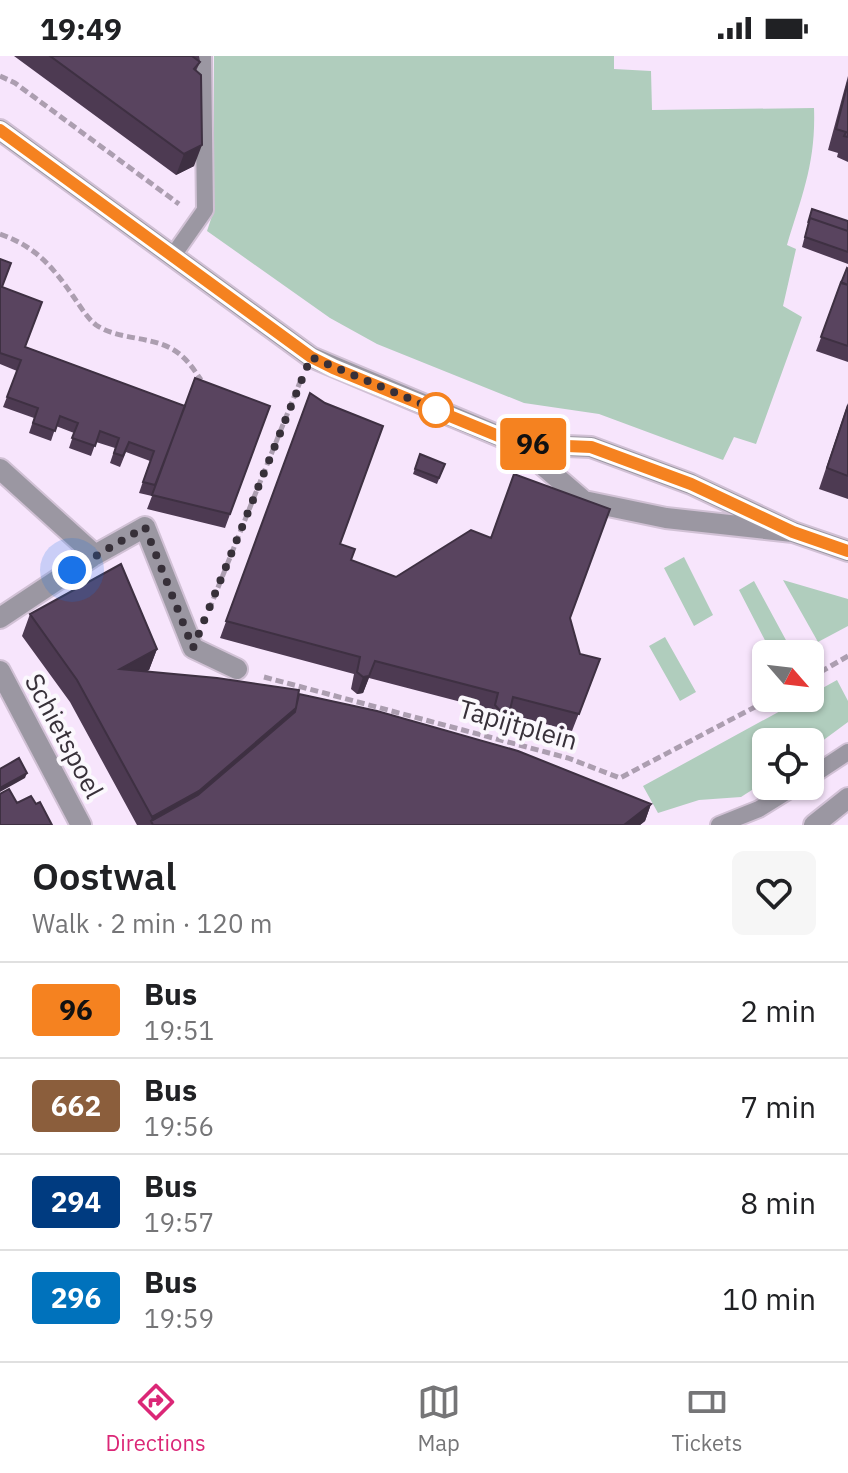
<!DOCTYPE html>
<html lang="en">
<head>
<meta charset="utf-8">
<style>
	body { margin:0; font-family:"IBM Plex Sans",sans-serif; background:#f6f6f6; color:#202124; height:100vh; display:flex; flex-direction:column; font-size:30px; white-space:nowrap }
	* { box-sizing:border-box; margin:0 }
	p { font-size:26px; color:#757577 }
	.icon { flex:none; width:44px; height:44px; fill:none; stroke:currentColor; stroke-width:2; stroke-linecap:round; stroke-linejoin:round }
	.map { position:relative; height:769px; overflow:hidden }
	.side { display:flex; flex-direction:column; background:#fff; flex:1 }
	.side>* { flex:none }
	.badge { padding:0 16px; border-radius:6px; font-size:28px; line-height:52px }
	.needle { width:52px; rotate:118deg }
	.buttons { position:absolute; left:752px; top:584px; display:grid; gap:16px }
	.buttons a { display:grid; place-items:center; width:72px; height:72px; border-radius:12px; background:#fff; box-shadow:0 2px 6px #0004; font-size:40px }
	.you { position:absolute; width:40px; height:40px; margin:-20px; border:6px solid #fff; border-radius:50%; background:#1a73e8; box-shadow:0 0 0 12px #1a73e833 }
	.map>.badge { position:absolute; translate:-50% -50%; box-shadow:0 0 0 4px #fff }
	.round { display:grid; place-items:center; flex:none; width:84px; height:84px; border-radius:12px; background:#f6f6f6 }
	.summary { display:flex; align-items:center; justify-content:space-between; height:136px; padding:0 32px }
	h1 { font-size:38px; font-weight:600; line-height:60px }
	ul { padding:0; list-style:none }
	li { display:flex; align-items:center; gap:24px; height:96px; padding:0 32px; border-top:2px solid #e0e0e0 }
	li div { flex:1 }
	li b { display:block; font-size:30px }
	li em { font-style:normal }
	li .badge { min-width:88px; font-weight:700; text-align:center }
	.status { display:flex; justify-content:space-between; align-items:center; height:56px; padding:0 40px; background:#fff; direction:ltr }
	.status svg { height:22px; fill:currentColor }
	.tabs { display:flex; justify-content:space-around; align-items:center; height:112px; border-top:2px solid #e0e0e0; background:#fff; font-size:22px; color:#757577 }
	.tabs a { display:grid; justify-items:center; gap:4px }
	.tabs .on { color:#db2777 }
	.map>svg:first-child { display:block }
	.green { fill:#b0cdbd }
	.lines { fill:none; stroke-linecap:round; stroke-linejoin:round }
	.service-casing { stroke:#d1c1d5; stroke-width:20 }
	.minor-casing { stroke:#d1c1d5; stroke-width:24 }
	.tertiary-casing { stroke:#d1c1d5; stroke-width:24 }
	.path { stroke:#ac9eb0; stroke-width:5; stroke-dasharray:8 4; stroke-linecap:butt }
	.service { stroke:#9b97a2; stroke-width:16 }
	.minor { stroke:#9b97a2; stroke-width:20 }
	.tertiary { stroke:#9b97a2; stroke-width:20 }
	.wall { fill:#4d3a52 }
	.shaded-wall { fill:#3e3042 }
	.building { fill:#59445f; stroke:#3e3042; stroke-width:2 }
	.line-casing { stroke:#fff; stroke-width:18 }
	.line { stroke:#f58220; stroke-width:12 }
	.walk { stroke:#373039; stroke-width:8; stroke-dasharray:0 14.4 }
	.stop-dot { fill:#fff; stroke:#f58220; stroke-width:4 }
	.labels { text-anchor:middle; stroke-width:8; stroke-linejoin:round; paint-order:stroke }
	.street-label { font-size:26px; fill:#373039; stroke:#fbf8fd }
</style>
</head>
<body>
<div class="status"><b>19:49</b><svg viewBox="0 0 49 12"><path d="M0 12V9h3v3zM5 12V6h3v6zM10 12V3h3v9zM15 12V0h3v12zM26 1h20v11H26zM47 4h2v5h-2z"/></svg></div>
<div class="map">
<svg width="848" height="769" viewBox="0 0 848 769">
	<rect width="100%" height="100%" fill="#f7e5fc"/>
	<path class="green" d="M 214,0 L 614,0 L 614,13 L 651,15 L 652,54 L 814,52 C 816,107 802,139 787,189 L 796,193 L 783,250 L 802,261 L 756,388 L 734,381 L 723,404 L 599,358 L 524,347 L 377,288 L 330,262 L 207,175 L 214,154 Z
		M 684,501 L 713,559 L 694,570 L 664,512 Z
		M 783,524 L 848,543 L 848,570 L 818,586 Z
		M 754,525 L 787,586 L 771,596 L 739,534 Z
		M 665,581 L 696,636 L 680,645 L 649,590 Z
		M 837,624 L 848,645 L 848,666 L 810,694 L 810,686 L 766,686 L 766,725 L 741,741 L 699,744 L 658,757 L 643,730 L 804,642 L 810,642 L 810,639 Z"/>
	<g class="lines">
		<g class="service-casing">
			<path id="service" d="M 172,201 L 205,154 L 203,0
				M 810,721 L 848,696
				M 719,769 L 759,753 L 796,730"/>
		</g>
		<g class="minor-casing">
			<path id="minor" d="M 0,413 L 95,499
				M 0,562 L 95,499 L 145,471 L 193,592 L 237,613
				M 0,615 L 81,769
				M 814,769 L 848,742"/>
		</g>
		<g class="tertiary-casing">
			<path id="tertiary" d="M 0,74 L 311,301 L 518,388 L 584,445 L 666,462 L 793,476
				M 518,388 L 591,391 L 691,428 L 793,476 L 848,495"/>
		</g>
		<path class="path" d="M 0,20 L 15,27 L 179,148
			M 0,178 C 36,191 52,210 73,240 C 80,250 87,262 96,269 C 119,284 149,280 172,293 C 185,300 193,312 201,324
			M 209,554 L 300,326
			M 264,621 L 568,702 L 620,722 L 772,642
			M 810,622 L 848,600"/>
		<use href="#service" class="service"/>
		<use href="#minor" class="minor"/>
		<use href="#tertiary" class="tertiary"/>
	</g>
	<path class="wall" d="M 14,0 L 199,0 L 200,6 L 196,15 L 194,110 L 176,119 Z
		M 848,20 L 848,106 L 837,101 L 838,97 L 828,94 Z
		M 812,153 L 848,165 L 848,208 L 802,191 Z
		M 0,203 L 2,231 L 26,291 L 185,350 L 270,350 L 225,472 L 147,453 L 152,440 L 139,437 L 150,405 L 126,396 L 120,411 L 110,407 L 115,392 L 96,386 L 91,400 L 69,392 L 74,377 L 56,370 L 51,385 L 29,377 L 34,362 L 3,351 L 17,315 L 0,308 Z
		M 847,212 L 848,213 L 848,306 L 816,295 Z
		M 310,337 L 340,488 L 351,504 L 396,521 L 570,562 L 580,598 L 600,603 L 572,675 L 508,658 L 504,671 L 495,674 L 489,666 L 492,654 L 369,622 L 363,637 L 357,638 L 351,633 L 354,618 L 220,582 Z
		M 848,347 L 848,443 L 819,433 Z
		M 420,398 L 445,408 L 437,428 L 413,418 Z
		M 30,558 L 157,593 L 149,614 L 146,615 L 299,638 L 651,748 L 645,765 L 640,769 L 137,769 L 70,646 L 22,580 Z"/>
	<path class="shaded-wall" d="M 202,89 L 194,110 L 176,119 L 184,98 Z
		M 157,593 L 149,614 L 113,634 L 120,613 Z
		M 375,605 L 363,637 L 357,638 L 363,621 Z
		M 296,652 L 288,673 L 192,756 L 151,765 L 152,761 Z
		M 510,654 L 504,671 L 495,674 L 502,657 Z
		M 27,717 L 25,722 L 0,736 L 0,732 Z
		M 651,748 L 645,765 L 640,769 L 624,769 Z"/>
	<path class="building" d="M 50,0 L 192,0 L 200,6 L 194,13 L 201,19 L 202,89 L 184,98 Z
		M 848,26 L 848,81 L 844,80 L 846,76 L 836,73 Z
		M 812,153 L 848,165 L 848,175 L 810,162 L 808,167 Z
		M 810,162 L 848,175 L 848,196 L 805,181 Z
		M 0,203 L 11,207 L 2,231 L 42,246 L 25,291 L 185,350 L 155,429 L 143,426 L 154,395 L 129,386 L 123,400 L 114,397 L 119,382 L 100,375 L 95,390 L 72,382 L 78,367 L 60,360 L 55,375 L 33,367 L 38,352 L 7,341 L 21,304 L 0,297 Z
		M 847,212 L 848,213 L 848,229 L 841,227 Z
		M 841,226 L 848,229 L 848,290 L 821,281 Z
		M 195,322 L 270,350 L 230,458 L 152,439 Z
		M 310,337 L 325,347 L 383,370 L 340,488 L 355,493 L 351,504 L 396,521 L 471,474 L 491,482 L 514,418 L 610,453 L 570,562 L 580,598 L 600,603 L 579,658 L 513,641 L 510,654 L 502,657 L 495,649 L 498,637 L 375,605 L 369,620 L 363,621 L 357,616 L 360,601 L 226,565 Z
		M 848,349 L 848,420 L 827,412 Z
		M 420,398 L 445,408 L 439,422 L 415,413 Z
		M 121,508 L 157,593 L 120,613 L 217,622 L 299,634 L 296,652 L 199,735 L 152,761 L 77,624 L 30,558 Z
		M 299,638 L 377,655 L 518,695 L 651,748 L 624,769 L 153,769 L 151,765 L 198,739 L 295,656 Z
		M 19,702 L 27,717 L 0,732 L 0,713 Z
		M 9,733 L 17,747 L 31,740 L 36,748 L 40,746 L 52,769 L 0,769 L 0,738 Z"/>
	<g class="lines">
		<g class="line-casing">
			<path id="line" d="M 0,74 L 311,301 L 333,312 L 518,388 L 591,391 L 691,428 L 793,476 L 848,495"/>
		</g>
		<use href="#line" class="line"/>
		<path class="walk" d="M 72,514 L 145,471 L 193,592 L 311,301 L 436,354"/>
	</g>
	<circle class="stop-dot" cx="436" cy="354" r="16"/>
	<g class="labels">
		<g class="street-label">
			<text transform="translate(518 669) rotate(16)" y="9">Tapijtplein</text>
			<text transform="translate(64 680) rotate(62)" y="9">Schietspoel</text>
		</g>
	</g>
</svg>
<div class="buttons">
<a><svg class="needle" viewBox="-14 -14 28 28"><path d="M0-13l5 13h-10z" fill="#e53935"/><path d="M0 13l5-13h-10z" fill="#757577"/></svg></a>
<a><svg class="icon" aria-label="locate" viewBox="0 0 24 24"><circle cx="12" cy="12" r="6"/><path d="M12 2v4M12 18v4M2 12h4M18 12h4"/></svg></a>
</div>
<div class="you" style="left:72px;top:514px"></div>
<b class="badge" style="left:533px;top:388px;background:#f58220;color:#111">96</b>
</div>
<section class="side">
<div class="summary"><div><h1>Oostwal</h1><p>Walk · 2 min · 120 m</p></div><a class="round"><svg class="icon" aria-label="heart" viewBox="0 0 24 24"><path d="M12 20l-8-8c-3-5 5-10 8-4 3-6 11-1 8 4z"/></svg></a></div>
<ul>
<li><span class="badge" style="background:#f58220;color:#111">96</span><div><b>Bus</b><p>19:51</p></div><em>2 min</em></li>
<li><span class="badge" style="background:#8b5e3c;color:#fff">662</span><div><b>Bus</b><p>19:56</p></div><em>7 min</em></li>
<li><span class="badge" style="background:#003b80;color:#fff">294</span><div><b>Bus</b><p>19:57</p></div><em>8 min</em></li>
<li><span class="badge" style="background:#0072bc;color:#fff">296</span><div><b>Bus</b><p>19:59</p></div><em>10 min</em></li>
</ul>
</section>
<nav class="tabs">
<a class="on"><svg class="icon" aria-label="directions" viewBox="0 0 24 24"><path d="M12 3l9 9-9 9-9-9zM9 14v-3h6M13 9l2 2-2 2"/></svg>Directions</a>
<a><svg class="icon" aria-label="map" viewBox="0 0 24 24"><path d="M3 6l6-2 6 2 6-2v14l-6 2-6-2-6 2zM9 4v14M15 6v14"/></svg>Map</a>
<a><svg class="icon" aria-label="tickets" viewBox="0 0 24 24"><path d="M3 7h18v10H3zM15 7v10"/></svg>Tickets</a>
</nav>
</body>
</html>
